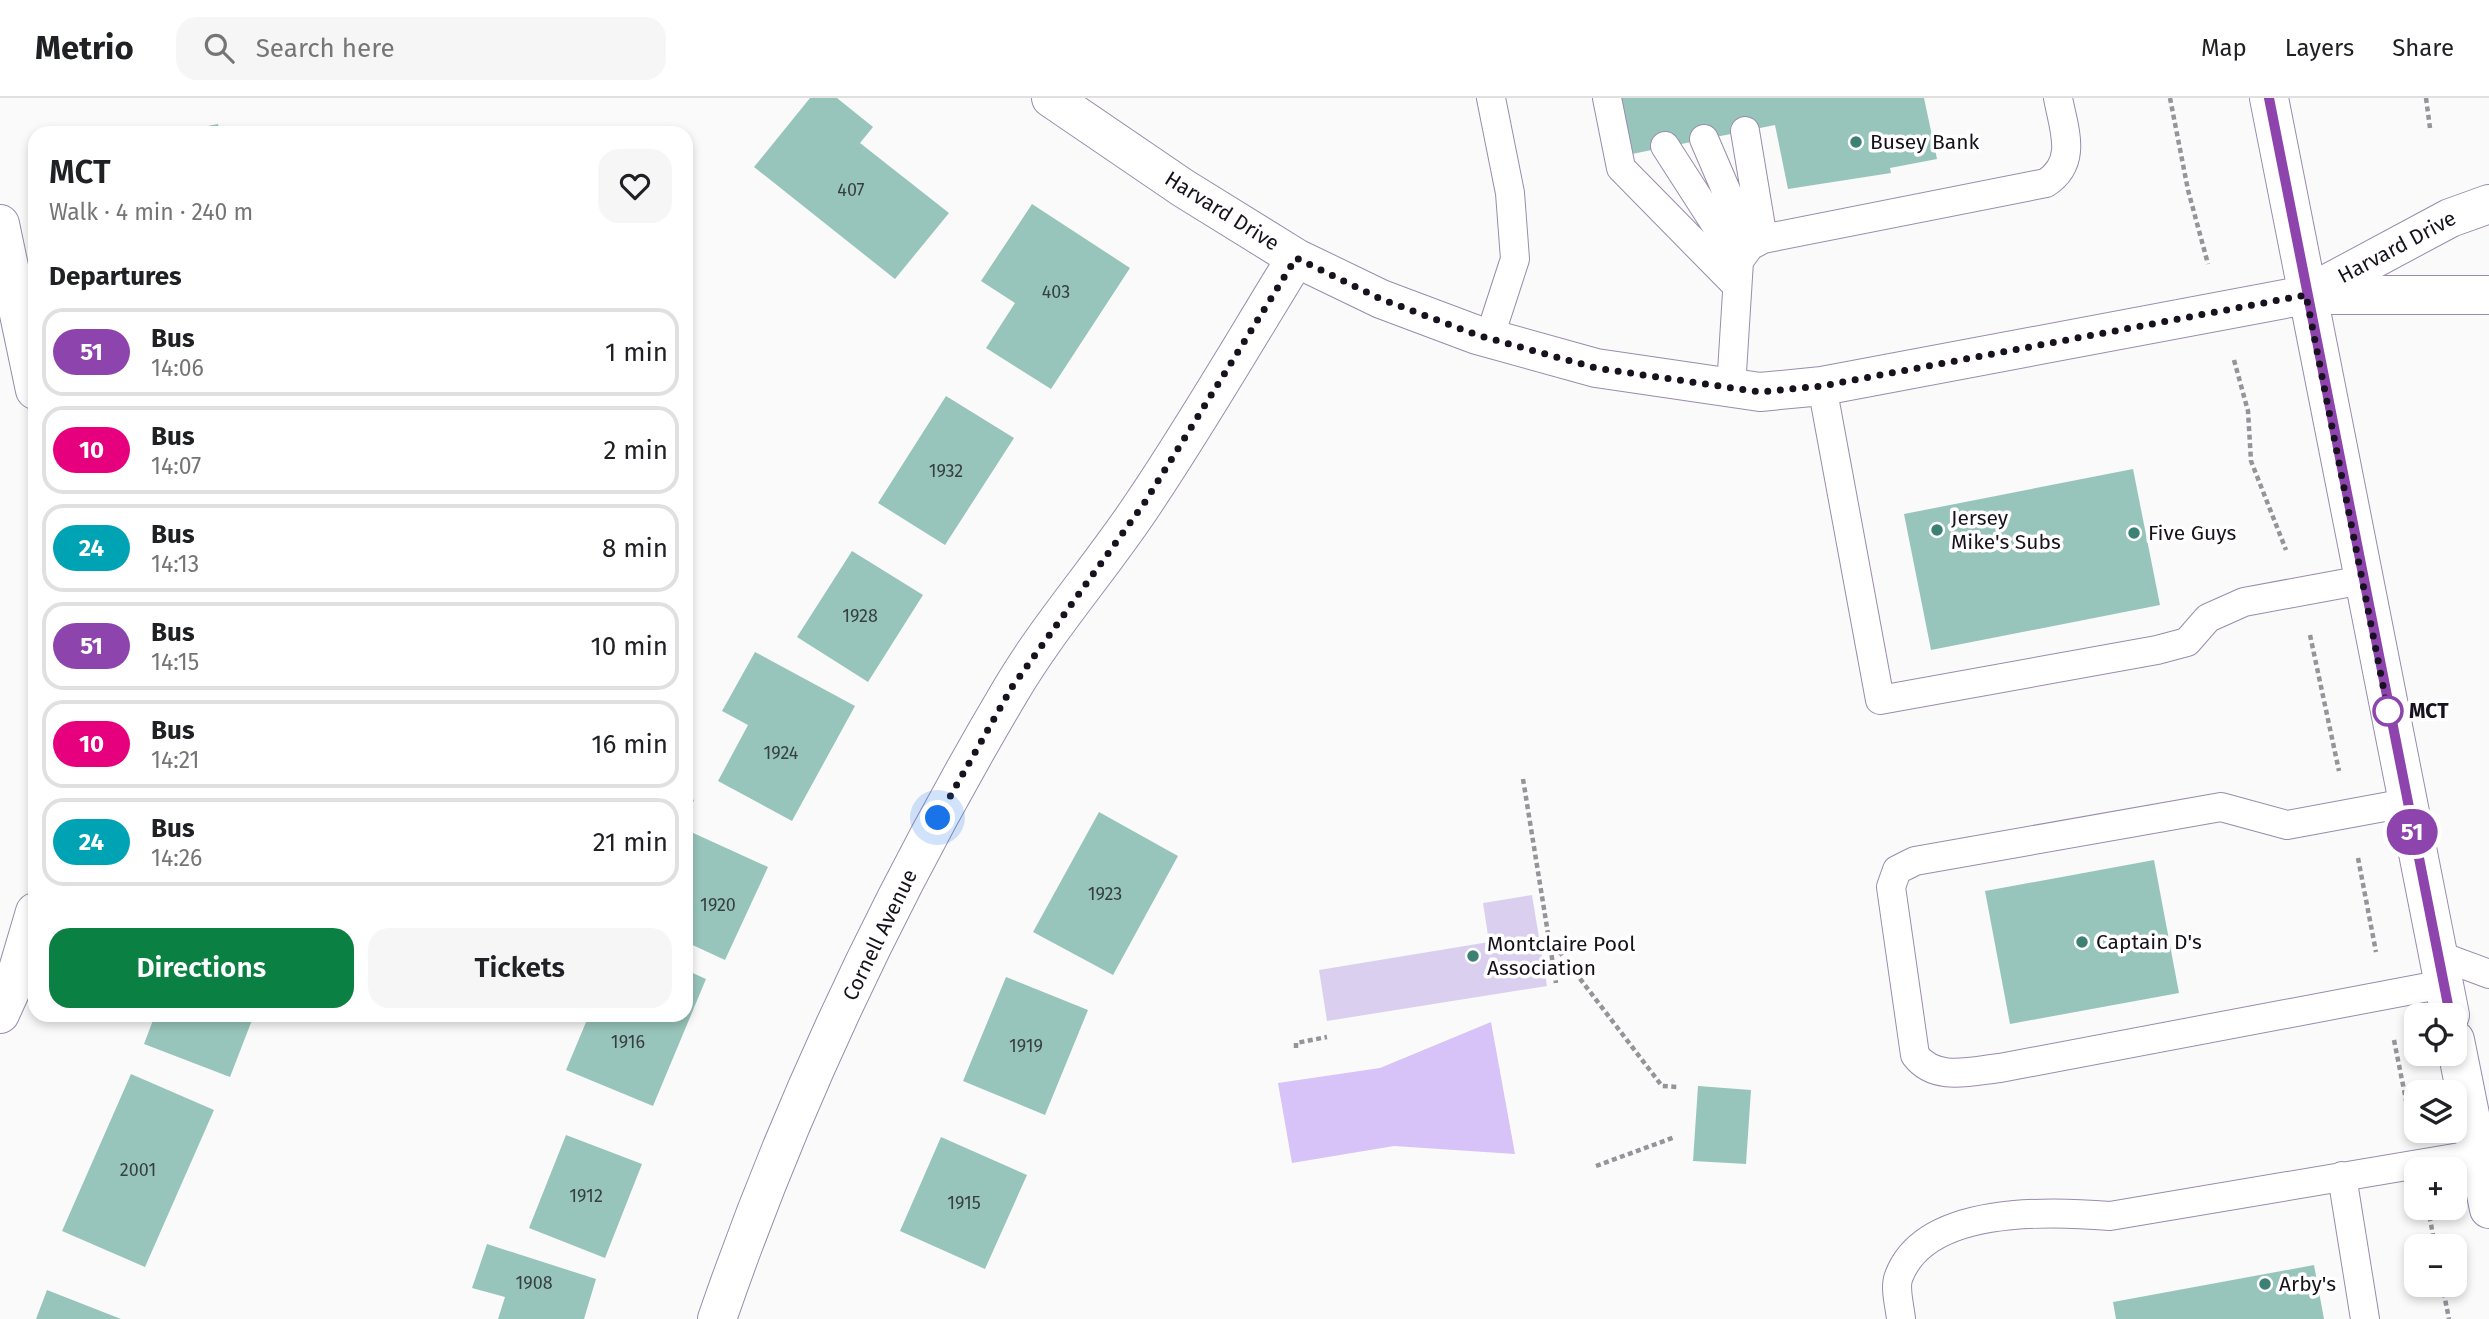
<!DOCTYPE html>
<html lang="en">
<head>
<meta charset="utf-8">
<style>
	body { margin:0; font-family:"Fira Sans",sans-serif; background:#f6f6f6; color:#202124; height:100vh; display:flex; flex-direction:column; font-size:26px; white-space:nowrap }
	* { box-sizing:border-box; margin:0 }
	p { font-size:23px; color:#757577 }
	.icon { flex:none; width:38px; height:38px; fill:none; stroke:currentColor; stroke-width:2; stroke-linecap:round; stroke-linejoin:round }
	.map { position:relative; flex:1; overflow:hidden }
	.side { position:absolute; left:28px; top:28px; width:665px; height:896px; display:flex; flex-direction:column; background:#fff; border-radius:21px; box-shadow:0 4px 10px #0003 }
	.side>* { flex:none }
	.badge { padding:0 14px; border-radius:23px; font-size:24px; line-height:46px }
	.controls { position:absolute; left:2404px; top:905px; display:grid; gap:14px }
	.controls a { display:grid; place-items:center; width:63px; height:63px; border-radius:14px; background:#fff; box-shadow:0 4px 10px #0003; font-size:35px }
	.you { position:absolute; width:35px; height:35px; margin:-18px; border:5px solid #fff; border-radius:50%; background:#1a73e8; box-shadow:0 0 0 10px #1a73e833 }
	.map>.badge { position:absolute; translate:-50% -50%; box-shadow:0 0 0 4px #fff }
	h2 { padding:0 21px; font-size:26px; line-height:63px }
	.round { display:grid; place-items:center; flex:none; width:74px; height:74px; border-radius:21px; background:#f6f6f6 }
	.overview { display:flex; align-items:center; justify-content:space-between; height:119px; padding:0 21px }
	h1 { font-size:33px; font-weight:600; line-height:52px }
	.action { display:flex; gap:14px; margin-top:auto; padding:14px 21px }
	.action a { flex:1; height:80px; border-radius:21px; background:#0b8043; color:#fff; font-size:28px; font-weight:600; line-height:80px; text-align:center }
	.action a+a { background:#f6f6f6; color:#202124 }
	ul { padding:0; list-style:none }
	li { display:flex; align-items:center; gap:21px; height:88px; margin:0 14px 10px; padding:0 7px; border:4px solid #e0e0e0; border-radius:21px }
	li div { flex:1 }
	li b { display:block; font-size:26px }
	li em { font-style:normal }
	li .badge { min-width:77px; font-weight:700; text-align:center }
	header { display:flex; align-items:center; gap:42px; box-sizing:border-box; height:98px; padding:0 35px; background:#fff; border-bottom:2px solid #e0e0e0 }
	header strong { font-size:33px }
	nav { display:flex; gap:38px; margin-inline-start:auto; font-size:24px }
	.search { width:490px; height:63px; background:#f6f6f6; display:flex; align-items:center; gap:18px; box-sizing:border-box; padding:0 24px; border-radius:21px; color:#757577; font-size:26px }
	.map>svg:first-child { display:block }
	.green { fill:#dbcfef }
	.water { fill:#d7c3f7 }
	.building { fill:#98c5bb }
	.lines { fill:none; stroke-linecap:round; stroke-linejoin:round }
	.lane-casing { stroke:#998cac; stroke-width:30 }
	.street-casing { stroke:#998cac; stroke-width:40 }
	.secondary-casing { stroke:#998cac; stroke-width:40 }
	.path { stroke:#969399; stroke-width:4.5; stroke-dasharray:5 3.5; stroke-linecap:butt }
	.lane { stroke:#fff; stroke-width:28 }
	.street { stroke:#fff; stroke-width:38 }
	.secondary { stroke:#fff; stroke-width:38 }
	.line-casing { stroke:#fff; stroke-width:16 }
	.line { stroke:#8e44ad; stroke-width:10 }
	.walk { stroke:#17121e; stroke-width:7; stroke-dasharray:0 12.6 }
	.poi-dot { fill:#3d8174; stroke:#fff; stroke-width:2.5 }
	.stop-dot { fill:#fff; stroke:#8e44ad; stroke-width:3.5 }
	.labels { text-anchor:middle; stroke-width:7; stroke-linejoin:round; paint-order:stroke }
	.number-label { font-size:18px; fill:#373f45 }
	.poi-label { font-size:21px; fill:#17121e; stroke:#fff; text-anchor:start }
	.street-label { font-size:21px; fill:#17121e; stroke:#fff }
	.stop-label { font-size:21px; font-weight:bold; fill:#17121e; stroke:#fff; text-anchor:start }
</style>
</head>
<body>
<header>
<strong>Metrio</strong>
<div class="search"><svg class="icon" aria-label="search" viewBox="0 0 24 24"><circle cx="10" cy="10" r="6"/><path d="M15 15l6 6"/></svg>Search here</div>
<nav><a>Map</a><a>Layers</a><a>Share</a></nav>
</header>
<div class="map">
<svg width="2489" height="1221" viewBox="0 0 2489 1221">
	<rect width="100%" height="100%" fill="#fafafa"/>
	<path class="green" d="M 1532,797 L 1547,888 L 1327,923 L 1319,872 L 1489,844 L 1483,805 Z"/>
	<path class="water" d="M 1491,924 L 1515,1056 L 1394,1048 L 1292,1065 L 1278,985 L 1380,970 Z"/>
	<path class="building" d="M 810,0 L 837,0 L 873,29 L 860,45 L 949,115 L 895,181 L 754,69 Z
		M 1620,0 L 1924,0 L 1937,61 L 1890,70 L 1891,75 L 1788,91 L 1775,27 L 1632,56 Z
		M 218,26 L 220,35 L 177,35 L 177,34 Z
		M 1032,106 L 1130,170 L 1051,291 L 986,250 L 1015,205 L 981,183 Z
		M 946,298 L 1014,340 L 945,447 L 878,405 Z
		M 2133,371 L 2160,507 L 1931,552 L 1904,416 Z
		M 852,453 L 923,497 L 868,584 L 797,539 Z
		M 755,554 L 855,608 L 792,723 L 718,683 L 748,627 L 722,613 Z
		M 686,698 L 694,702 L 686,719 Z
		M 1099,714 L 1178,758 L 1113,877 L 1033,834 Z
		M 691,734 L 768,769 L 725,862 L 686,844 L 686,746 Z
		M 2154,762 L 2179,895 L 2010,926 L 1985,793 Z
		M 686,872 L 706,881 L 653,1008 L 566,972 L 589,917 L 686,917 Z
		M 1006,879 L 1088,912 L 1045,1017 L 963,983 Z
		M 155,917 L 254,917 L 230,979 L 144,946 Z
		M 131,976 L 214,1012 L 145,1169 L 62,1133 Z
		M 1698,988 L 1751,992 L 1746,1066 L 1693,1063 Z
		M 566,1037 L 642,1066 L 605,1160 L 529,1130 Z
		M 941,1039 L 1027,1077 L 985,1171 L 900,1133 Z
		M 487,1146 L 596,1181 L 584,1221 L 498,1221 L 505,1199 L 472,1190 Z
		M 2314,1167 L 2324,1221 L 2116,1221 L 2113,1204 Z
		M 47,1192 L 121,1221 L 36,1221 Z"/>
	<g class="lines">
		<g class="lane-casing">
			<path id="lane" d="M 1607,0 L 1621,70 L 1736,187
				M 1745,33 L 1763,141
				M 1704,41 L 1750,148
				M 1665,48 L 1739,163
				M 1489,241 L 1515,161 L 1510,95 L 1491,0
				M 1822,288 L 1880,602 L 2157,552 L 2187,544 L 2208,520 L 2244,504 L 2363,482
				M 1731,290 L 1739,163 L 1750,148 L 1763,141 L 2046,85 C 2078,64 2064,32 2058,0
				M 2406,705 L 2287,727 L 2221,709 L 1915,763 L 1897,772 L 1891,789 L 1915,957 C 1935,984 1971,973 2000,970 L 2444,886
				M 2438,857 L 2489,876
				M 2342,1078 L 2365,1221
				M 1901,1221 C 1900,1209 1894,1189 1899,1178 C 1926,1108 2049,1113 2110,1118 L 2478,1056"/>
		</g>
		<g class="street-casing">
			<path id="street" d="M 1051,0 L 1183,90 L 1296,160 L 1381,201 L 1477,237 L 1596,270 L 1760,294 L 1822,288 L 2306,197 L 2489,197
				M 0,126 L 35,292
				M 2310,195 L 2450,120 L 2489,106
				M 0,916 L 14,885 L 35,814
				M 717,1221 C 792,1003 893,791 1011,592 C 1050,526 1103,467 1145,403 C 1198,324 1246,241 1296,160"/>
		</g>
		<g class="secondary-casing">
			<path id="secondary" d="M 2269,0 L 2450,917
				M 2455,942 L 2489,1111"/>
		</g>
		<path class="path" d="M 2170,0 L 2188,92 L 2208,166
			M 2426,0 L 2430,30
			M 2234,262 L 2248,313 L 2251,363 L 2286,452
			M 2310,537 L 2339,673
			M 1523,681 L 1556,885
			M 2358,760 L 2376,854
			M 1549,840 L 1662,988 L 1678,989
			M 2394,942 L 2410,1022
			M 1296,950 L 1296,945 L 1327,939
			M 1596,1068 L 1675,1039
			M 2428,1110 L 2435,1148
			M 2442,1186 L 2449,1221"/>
		<use href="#lane" class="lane"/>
		<use href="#street" class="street"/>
		<use href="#secondary" class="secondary"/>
	</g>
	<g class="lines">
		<g class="line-casing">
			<path id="line" d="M 2269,0 L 2450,917"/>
		</g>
		<use href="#line" class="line"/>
		<path class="walk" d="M 938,720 L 1012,589 L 1145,404 L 1296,160 L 1381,201 L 1477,237 L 1596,270 L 1760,294 L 1822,288 L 2306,197 L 2388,613"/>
	</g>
	<g class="poi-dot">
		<circle cx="1856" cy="44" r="7"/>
		<circle cx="1937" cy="432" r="7"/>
		<circle cx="2134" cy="435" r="7"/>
		<circle cx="2082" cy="844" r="7"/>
		<circle cx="1473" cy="858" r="7"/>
		<circle cx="2265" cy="1186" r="7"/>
	</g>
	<circle class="stop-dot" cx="2388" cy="613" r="14"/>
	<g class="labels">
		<g class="number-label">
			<text x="851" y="98">407</text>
			<text x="1056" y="200">403</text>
			<text x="946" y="379">1932</text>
			<text x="860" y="524">1928</text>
			<text x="781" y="661">1924</text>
			<text x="1105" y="802">1923</text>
			<text x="718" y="813">1920</text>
			<text x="628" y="950">1916</text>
			<text x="1026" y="954">1919</text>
			<text x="138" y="1078">2001</text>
			<text x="586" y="1104">1912</text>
			<text x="964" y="1111">1915</text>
			<text x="534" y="1191">1908</text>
		</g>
		<g class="poi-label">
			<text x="1870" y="51">Busey Bank</text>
			<text x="1951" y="427">Jersey<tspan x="1951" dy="24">Mike's Subs</tspan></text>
			<text x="2148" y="442">Five Guys</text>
			<text x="2096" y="851">Captain D's</text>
			<text x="1487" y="853">Montclaire Pool<tspan x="1487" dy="24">Association</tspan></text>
			<text x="2279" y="1193">Arby's</text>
		</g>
		<g class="street-label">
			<text transform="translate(1222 113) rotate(32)" y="7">Harvard Drive</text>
			<text transform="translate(2397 149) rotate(-28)" y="7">Harvard Drive</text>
			<text transform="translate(880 837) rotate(-64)" y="7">Cornell Avenue</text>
		</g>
		<g class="stop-label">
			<text x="2409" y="620">MCT</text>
		</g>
	</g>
</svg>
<div class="controls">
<a><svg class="icon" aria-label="locate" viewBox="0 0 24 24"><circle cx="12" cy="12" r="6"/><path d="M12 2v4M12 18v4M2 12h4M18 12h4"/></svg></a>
<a><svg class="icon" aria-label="layers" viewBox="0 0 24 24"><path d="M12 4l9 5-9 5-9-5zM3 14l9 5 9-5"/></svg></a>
<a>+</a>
<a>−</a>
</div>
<div class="you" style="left:938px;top:720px"></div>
<b class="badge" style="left:2412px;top:734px;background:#8e44ad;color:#fff">51</b>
<section class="side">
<div class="overview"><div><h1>MCT</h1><p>Walk · 4 min · 240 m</p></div><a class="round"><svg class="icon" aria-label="heart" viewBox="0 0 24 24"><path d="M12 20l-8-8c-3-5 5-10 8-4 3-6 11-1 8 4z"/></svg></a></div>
<h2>Departures</h2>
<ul>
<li><span class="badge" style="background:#8e44ad;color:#fff">51</span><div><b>Bus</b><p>14:06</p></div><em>1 min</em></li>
<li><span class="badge" style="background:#e6007e;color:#fff">10</span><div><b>Bus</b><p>14:07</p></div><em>2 min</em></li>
<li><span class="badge" style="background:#00a3b4;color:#fff">24</span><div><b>Bus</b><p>14:13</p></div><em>8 min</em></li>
<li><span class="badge" style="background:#8e44ad;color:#fff">51</span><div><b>Bus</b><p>14:15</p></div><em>10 min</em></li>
<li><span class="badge" style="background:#e6007e;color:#fff">10</span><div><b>Bus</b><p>14:21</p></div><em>16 min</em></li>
<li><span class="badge" style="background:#00a3b4;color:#fff">24</span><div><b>Bus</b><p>14:26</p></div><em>21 min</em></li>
</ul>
<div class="action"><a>Directions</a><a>Tickets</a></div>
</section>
</div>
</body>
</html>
